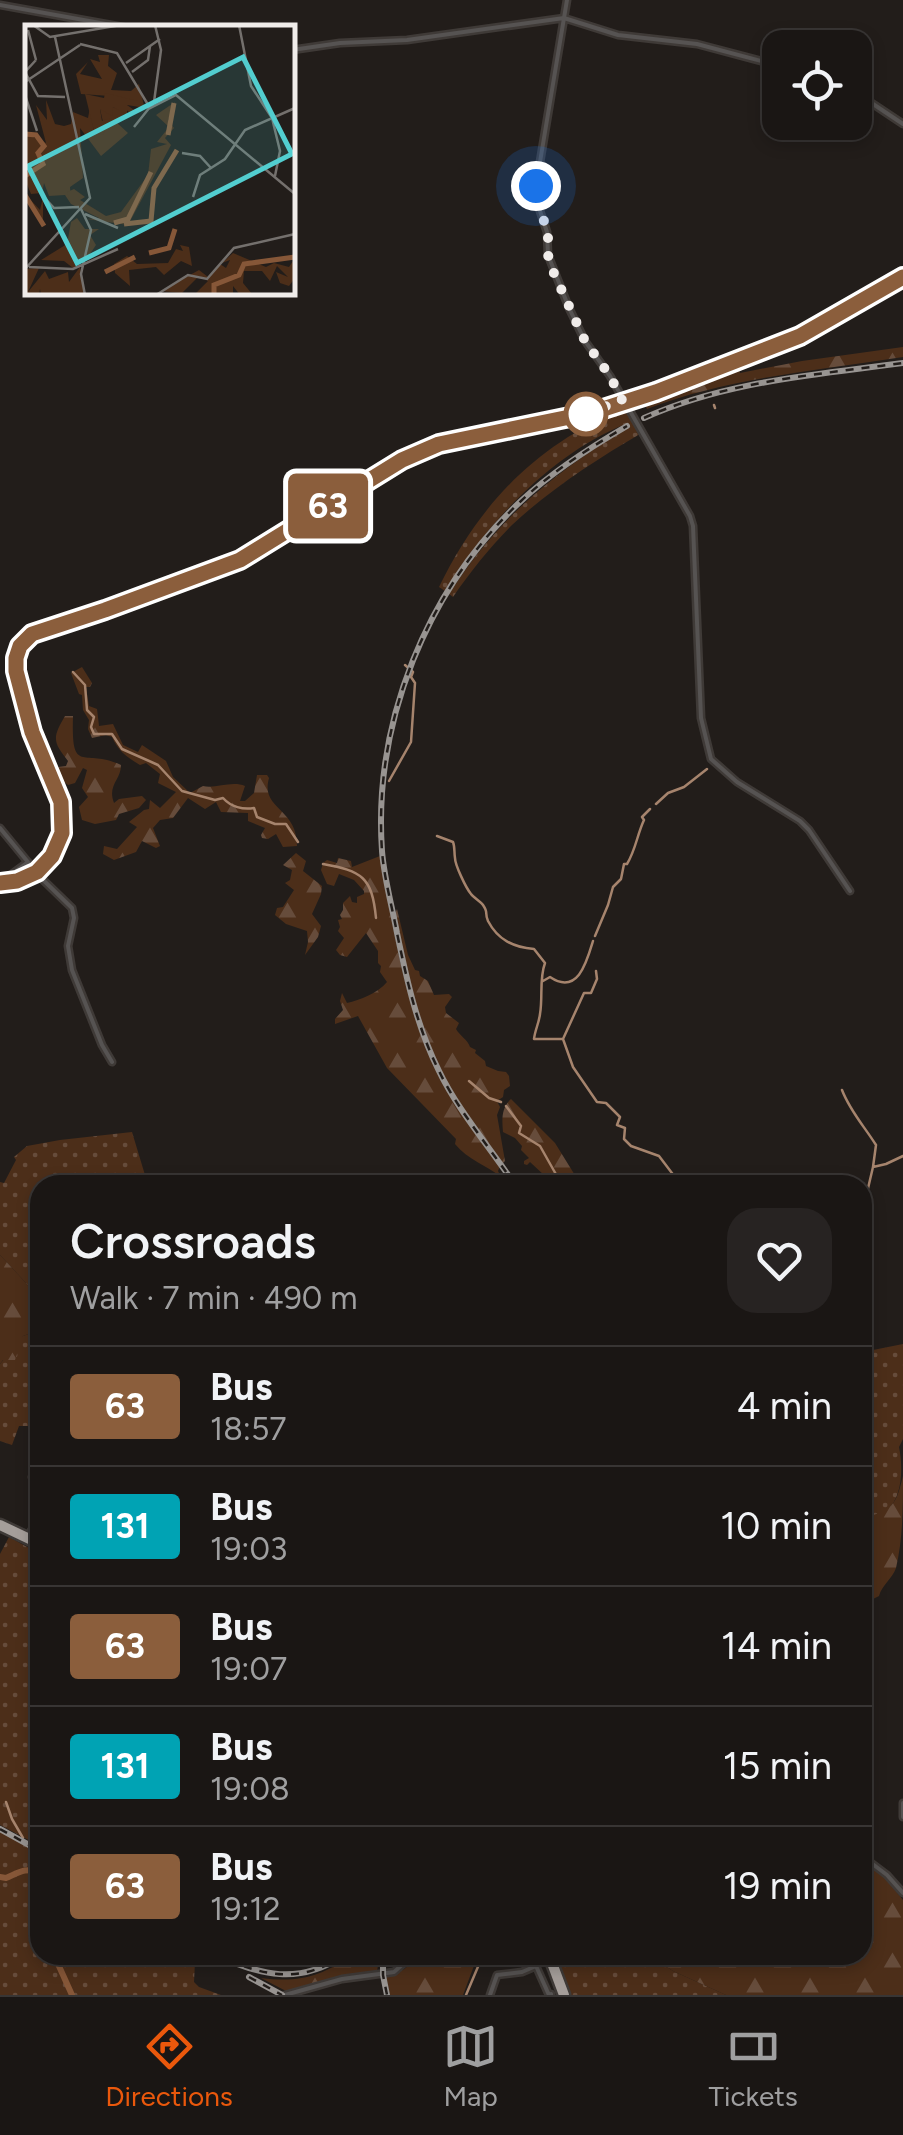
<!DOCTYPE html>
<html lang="en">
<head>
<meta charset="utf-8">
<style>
	body { margin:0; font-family:Figtree,sans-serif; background:#272322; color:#f1f3f6; height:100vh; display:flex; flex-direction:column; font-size:38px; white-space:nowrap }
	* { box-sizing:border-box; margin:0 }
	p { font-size:32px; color:#9f9fa0 }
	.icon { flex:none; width:55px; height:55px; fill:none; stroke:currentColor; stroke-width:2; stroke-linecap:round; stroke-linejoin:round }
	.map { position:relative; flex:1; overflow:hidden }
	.side { position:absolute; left:30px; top:1175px; width:842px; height:790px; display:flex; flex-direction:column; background:#1a1614; border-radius:30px; box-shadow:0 5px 15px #0003,0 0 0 2px #383534 }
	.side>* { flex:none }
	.badge { padding:0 20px; border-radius:8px; font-size:35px; line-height:65px }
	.controls { position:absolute; left:762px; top:30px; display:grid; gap:20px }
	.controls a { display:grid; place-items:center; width:110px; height:110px; border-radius:20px; background:#1a1614; box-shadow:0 5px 15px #0003,0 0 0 2px #383534; font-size:50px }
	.you { position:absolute; width:50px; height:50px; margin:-25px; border:8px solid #fff; border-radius:50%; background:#1a73e8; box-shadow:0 0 0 15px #1a73e833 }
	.map>.badge { position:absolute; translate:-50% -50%; box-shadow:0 0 0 5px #fff }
	.round { display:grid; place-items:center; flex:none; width:105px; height:105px; border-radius:30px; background:#272322 }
	.summary { display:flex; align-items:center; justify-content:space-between; height:170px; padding:0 40px }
	h1 { font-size:48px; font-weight:600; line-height:75px }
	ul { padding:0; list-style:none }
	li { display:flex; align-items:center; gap:30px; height:120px; padding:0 40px; border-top:2px solid #383534 }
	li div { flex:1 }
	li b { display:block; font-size:38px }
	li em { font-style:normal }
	li .badge { min-width:110px; font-weight:700; text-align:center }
	.menu { display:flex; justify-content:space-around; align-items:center; height:140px; border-top:2px solid #383534; background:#1a1614; font-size:28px; color:#9f9fa0 }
	.menu a { display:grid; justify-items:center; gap:5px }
	.menu .selected { color:#ea580c }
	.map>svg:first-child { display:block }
	.grass { fill:url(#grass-dots) }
	.forest { fill:url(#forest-firs) }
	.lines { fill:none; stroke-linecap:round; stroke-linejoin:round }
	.stream { stroke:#a6846d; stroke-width:2.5 }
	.river { stroke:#865738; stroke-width:6 }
	.street-casing { stroke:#3f3a37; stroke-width:9 }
	.highway-casing { stroke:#3f3a37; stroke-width:15 }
	.street { stroke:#565352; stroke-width:4 }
	.highway { stroke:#a59e9a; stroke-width:10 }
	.rail-casing { stroke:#989491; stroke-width:6 }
	.rail { stroke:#221d1a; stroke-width:2.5; stroke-dasharray:8; stroke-linecap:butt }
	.street-bridge-casing { stroke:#3f3a37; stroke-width:9; stroke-linecap:butt }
	.street-bridge { stroke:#565352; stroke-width:4 }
	.line-casing { stroke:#fff; stroke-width:22 }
	.line { stroke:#8b5e3c; stroke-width:15 }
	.walk { stroke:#f0ecea; stroke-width:10; stroke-dasharray:0 18 }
	.stop-dot { fill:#fff; stroke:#8b5e3c; stroke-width:5 }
	.inset-river { fill:none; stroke:#865738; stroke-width:5 }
	.inset-road { fill:none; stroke:#74706d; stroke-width:2.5 }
	.view { fill:#52cdcf; fill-opacity:0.15; stroke:#52cdcf; stroke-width:5 }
	.inset-edge { fill:none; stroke:#f0ecea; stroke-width:5 }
</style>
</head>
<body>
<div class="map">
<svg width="903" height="1995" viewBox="0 0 903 1995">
	<defs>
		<pattern id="grass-dots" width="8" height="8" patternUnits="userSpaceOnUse" patternTransform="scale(2.5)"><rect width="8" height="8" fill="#4c2e19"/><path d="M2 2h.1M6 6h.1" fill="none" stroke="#664c3b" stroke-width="1.8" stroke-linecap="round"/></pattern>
		<pattern id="forest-firs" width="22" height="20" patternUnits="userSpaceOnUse" patternTransform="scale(2.5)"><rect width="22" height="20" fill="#4c2e19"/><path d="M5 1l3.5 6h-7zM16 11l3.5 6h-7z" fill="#664c3b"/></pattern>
	</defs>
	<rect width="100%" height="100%" fill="#221d1a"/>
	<path class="grass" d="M 625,408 L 640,434 C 597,459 548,491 512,525 C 490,547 471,571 453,597 L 449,594 C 497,519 552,474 627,428 L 626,424 C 552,453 486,524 445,591 L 439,587 C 480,503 537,444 625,408 Z
		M 132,1132 L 148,1185 L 40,1185 L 40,1305 L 26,1283 L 0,1255 L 0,1182 L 4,1183 L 16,1160 L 14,1157 L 27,1146 L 60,1140 Z
		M 40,1330 L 40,1434 L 36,1426 L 19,1426 L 12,1445 L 0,1441 L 0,1364 L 23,1336 Z
		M 903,1344 L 903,1439 L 899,1447 C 903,1466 903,1497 887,1510 C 880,1514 870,1517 863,1519 L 863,1361 L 873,1350 Z
		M 9,1537 L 40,1554 L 40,1846 L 0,1825 L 0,1554 Z
		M 0,1832 L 40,1853 L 40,1955 L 188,1955 L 195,1962 L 194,1982 L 199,1987 L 221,1995 L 0,1995 Z
		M 554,1955 L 649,1955 L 673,1971 L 726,1995 L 569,1995 Z"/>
	<path class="forest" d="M 903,347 L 903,357 C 817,371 729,377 647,409 L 643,400 L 738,365 L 740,373 L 802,361 Z
		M 82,667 L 92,683 L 90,687 L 86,687 L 89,706 L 97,709 L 99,726 L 113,724 L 123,745 L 138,752 L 142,745 L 166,761 L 173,777 L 190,793 L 203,786 C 216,789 232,780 245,786 L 240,801 L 245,801 L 254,793 L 257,775 L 267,775 L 269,778 C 260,810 297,807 297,846 L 283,847 L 276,834 L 268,839 L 262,838 L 261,835 L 265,828 L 248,821 L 248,813 L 221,812 L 216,802 L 205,809 L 188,798 L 173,818 L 160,820 L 153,828 L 160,846 L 156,848 L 142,841 L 136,852 L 114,860 L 103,854 L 104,846 L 117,849 L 137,827 L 129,822 L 144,810 L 149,809 L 150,800 L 160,808 L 176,792 L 158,783 L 160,774 L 146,763 L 140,765 C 127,757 118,751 112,737 L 106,735 L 92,738 L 88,729 L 89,720 L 83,710 L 82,695 L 79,694 L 71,673 Z
		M 65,716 L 73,716 C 71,777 83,747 121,765 C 121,780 107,785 114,803 L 119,799 L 142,796 L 146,800 L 139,808 L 119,814 L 116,820 L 95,824 L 82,820 L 79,807 L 88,797 L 82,788 L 87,770 L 83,768 L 75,783 L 68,785 L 63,781 L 59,788 L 52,772 L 58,767 L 66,766 L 68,761 C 53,742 52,738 65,716 Z
		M 296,853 L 306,861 L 303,871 L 322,886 L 321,894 L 312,914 L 321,926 L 318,937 L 305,955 L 308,942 L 307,931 L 286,924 L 275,915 L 277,908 L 283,907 L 294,890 L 285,883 L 290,880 L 292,870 L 283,865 Z
		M 380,856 C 394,929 404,1008 439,1074 C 456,1106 480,1136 500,1166 L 498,1171 L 501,1177 C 486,1165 468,1160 455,1144 L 456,1139 L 387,1068 L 358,1016 L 335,1024 L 335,1019 L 343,1010 L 340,1001 L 342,993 L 347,1003 C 360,1000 378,993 387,982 L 380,972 L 381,966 L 378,963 L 378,951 L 366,933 L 347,957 L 340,955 L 336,950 L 344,938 L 338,931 L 340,927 L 338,920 L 342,919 L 340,915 L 343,910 L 343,903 L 350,896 L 352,902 L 357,903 L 357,897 L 364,894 L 364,891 L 354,880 L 339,874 L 334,886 L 327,884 L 321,870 L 323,863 L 327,860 L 337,863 L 338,858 L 351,861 L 352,867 Z
		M 397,909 L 408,955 L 415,970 L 419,971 L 420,976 L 428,981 L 434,995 L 449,994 L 452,997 L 445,1007 L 446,1013 L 459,1023 L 456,1029 C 459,1035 468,1040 470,1047 L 476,1050 L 475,1053 L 485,1061 L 486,1066 L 498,1071 L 506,1072 L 509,1076 L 510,1086 L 504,1090 L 503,1097 L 497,1101 L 500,1107 L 497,1115 L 505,1161 L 503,1163 C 478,1130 451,1095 434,1058 C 413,1012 405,963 395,914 Z
		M 511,1099 L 555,1143 L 581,1185 L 549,1185 L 544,1175 L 530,1162 L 527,1165 L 524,1164 L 524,1161 L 529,1158 L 521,1150 L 522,1146 L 515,1138 L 503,1132 C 502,1120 501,1108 511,1099 Z
		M 0,1255 L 26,1283 L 40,1305 L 40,1330 L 23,1336 L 15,1360 L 3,1360 L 0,1364 Z
		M 903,1476 C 903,1507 903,1538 896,1568 C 892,1579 882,1585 879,1596 L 863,1604 L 863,1519 C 893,1508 895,1508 903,1476 Z
		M 863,1859 L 883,1875 L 903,1900 L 903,1995 L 726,1995 L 673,1971 L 649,1955 L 862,1955 Z
		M 354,1955 L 380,1955 L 377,1971 L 340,1977 L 297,1990 L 286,1991 L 261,1978 C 301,1983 320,1976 354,1955 Z
		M 419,1955 L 478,1955 L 463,1995 L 390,1995 L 386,1976 C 400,1975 410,1965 419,1955 Z"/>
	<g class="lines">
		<path class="stream" d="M 709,381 L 708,379 L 724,374
			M 692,385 L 708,379
			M 714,405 L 715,408
			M 73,672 L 85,685 L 87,710 L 94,717 L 91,727 L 94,734 L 112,734 L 122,749 L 158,765 L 182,791 L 215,800 L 223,798 C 231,807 243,810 254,808 L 257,817 L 275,824 L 286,824 L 298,842
			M 389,781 L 411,742 L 415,683 L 411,677 L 413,672 L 405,665
			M 656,804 L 668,793 L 684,787 L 707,769
			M 437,836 L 453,842 C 455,847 454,852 455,858 C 455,865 466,888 471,894 C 474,898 480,901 483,905 C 489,914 484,911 488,921 C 498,940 513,947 534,949 L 545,963 C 539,979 543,997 540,1014 C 539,1023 535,1030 534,1039 L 563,1039 L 573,1067 L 597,1102 L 606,1103 L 620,1117 L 617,1125 L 625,1128 L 624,1139 L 631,1146 L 659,1156 L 681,1185
			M 323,864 C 362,871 372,877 376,918
			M 595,936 L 608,905 L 613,887 L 621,879 L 624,864 L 627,864 C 636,849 637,835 644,820 L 642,817 L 650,809
			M 543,981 L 550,977 C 578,996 587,961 593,941
			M 563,1039 L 584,993 L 591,993 L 597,979 L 596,971
			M 469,1081 L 489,1098 L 501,1102
			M 842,1090 C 850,1111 864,1126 876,1145 L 873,1167
			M 506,1106 L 521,1126 L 519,1133 L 540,1146 L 562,1185
			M 862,1214 L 873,1167 L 886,1164 L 903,1156
			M 862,1286 L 869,1290 L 871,1296 L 862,1304
			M 6,1802 L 12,1819 L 23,1838
			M 466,1995 L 480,1962 L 489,1955"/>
		<path class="river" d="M 0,1877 L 6,1878 C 18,1873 26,1867 38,1872 L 40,1876
			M 54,1955 L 72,1995"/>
		<g class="street-casing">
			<path id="street" d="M 567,0 L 536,186 L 537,202 L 547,232 L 548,255 L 569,308 L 585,341 L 610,376 L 690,516 L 693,526 L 701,718 L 711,759 L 737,782 L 800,821 L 809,830 L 850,891
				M 0,5 L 128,28
				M 292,50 L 340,43 L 407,40 L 564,18 L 618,35 L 697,44 L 780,66
				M 855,92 L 903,124
				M 0,828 L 32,867
				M 39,876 L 72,908 L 74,918 L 68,946 L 72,970 L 102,1045 L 112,1062
				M 5,879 L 28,862
				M 32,1477 L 40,1481
				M 29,1534 L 40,1517
				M 903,1803 L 903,1817
				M 862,1856 L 887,1875 L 903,1893
				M 532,1956 L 536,1966
				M 285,1995 L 342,1979 L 394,1972 L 413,1955
				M 490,1995 L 497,1975 L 522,1972 L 536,1966 L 549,1995 L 551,1994"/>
		</g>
		<g class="highway-casing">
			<path id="highway" d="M 0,883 C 19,882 35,877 47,862 C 82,821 49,774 32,733 C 26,719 23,704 19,689 C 14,667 13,649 32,633 L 105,610 L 240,560 L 401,460 L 439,443 L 594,412 L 656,392 L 800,336 L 903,277
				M 0,1525 L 40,1544
				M 549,1955 L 564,1995"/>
		</g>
		<use href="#street" class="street"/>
		<use href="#highway" class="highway"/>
		<g class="rail-casing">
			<path id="rail" d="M 644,418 C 726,381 815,375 903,363
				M 515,1185 C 491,1149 457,1109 439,1071 C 417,1027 407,981 397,933 C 392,906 384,878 382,851 C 373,722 427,589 521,501 C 553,471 589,448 627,426
				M 0,1829 L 40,1851
				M 214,1955 C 263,1975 297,1986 345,1955
				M 383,1955 L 383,1975 L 387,1995
				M 249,1977 L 282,1995"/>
		</g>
		<use href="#rail" class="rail"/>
		<g class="street-bridge-casing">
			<path id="street-bridge" d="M 33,868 L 39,876"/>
		</g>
		<use href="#street-bridge" class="street-bridge"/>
	</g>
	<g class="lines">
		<g class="line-casing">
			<path id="line" d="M 0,883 L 17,881 L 37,872 L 52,856 L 62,833 L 61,802 L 32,732 L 16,671 L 16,658 L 20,646 L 32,634 L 105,610 L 240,560 L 402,460 L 439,444 L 594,412 L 656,392 L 800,336 L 903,277"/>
		</g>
		<use href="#line" class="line"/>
		<path class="walk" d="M 536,186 L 537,202 L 548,232 L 548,255 L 552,269 L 585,341 L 610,376 L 622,400 L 586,414"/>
	</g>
	<circle class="stop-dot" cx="586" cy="414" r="20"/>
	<g transform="translate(25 25)">
		<rect width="270" height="270" fill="#221d1a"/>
		<path d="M 73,30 L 84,30 L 83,41 L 92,48 L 86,65 L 106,66 L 114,59 L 119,81 L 95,75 L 109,85 L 105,88 L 85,71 L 56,69 L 51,49 L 63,37 L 55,49 L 77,54 L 65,34 L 75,37 ZM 21,75 L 30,99 L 39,101 L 46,99 L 48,87 L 63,93 L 65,82 L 69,106 L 78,97 L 75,84 L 88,82 L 102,87 L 90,96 L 103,108 L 76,131 L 55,103 L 58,153 L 45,162 L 46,179 L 40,170 L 24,171 L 19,158 L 17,168 L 6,169 L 1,157 L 1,170 L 15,185 L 18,172 L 18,195 L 0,173 L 0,108 L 21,118 L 11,80 L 22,95 ZM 55,242 L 59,270 L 16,270 L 15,264 L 14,270 L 0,270 L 0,244 L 14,243 L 3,267 L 20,246 L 24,254 L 43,247 L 44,257 Z" fill="#4c2e19"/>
		<path d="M 80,68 L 113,76 L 120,83 L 102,80 L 102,90 L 88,82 L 87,91 L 75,84 L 77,96 L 85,93 L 78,110 L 69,106 L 60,69 L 79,73 ZM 150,77 L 143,95 L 149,103 L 140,113 L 146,120 L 103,200 L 62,194 L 74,193 L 46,179 L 42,167 L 49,164 L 60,172 L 55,175 L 81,191 L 96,187 L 123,150 L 126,124 L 142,119 L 132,117 L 144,102 L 131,90 ZM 52,193 L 60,204 L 74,204 L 65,210 L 71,220 L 61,235 L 48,243 L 39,236 L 16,235 L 42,219 L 46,197 ZM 155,220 L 164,222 L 167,241 L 156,236 L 139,250 L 131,242 L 104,245 L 105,261 L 90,248 L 89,239 L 102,231 L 112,239 L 143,238 L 151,224 L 158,226 ZM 208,228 L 241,242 L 249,238 L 264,242 L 270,233 L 270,253 L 264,261 L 255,258 L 251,247 L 263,252 L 252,241 L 245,256 L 237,246 L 219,246 L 218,258 L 227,269 L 215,270 L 208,261 L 208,270 L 169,270 L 183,256 L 174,251 L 157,268 L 136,266 L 174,245 L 183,252 L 195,239 L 201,243 L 205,235 L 197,238 Z" fill="#4c2e19"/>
		<path class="inset-river" d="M 0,109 L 11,110 L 19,121 L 13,128 L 18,139 L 0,151M 143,110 L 149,78M 0,170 L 19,201M 89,198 L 103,194 L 126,147M 99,199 L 126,196 L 129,163 L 152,125M 124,228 L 144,223 L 150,204M 80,247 L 110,232M 189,270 L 189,260 L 214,250 L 219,239 L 270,232"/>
		<path class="inset-road" d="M 8,0 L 25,12 L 96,0M 214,0 L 226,61 L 247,93 L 255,126 L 250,151M 3,5 L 11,35M 55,19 L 92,28 L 125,83 L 151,70 L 270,169M 11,35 L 0,47 L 13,71 L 40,72M 101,38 L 135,14M 107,47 L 123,35 L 125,21M 0,57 L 55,20M 0,70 L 12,106M 109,102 L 129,77 L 136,25 L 130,0M 157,128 L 175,131 L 186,143M 17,170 L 29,183 L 54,182M 168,172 L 175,150 L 200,134 L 220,105 L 270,83M 56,184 L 66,205 L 56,249 L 60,270M 60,189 L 93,203M 4,242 L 48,244 L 93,224M 0,244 L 65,173 L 30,12M 131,270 L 163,250 L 182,254 L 209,223 L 270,209"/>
		<path class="view" d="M 218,32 L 267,129 L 52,238 L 3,141 Z"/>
		<rect width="270" height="270" class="inset-edge"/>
	</g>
</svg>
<div class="controls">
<a><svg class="icon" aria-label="locate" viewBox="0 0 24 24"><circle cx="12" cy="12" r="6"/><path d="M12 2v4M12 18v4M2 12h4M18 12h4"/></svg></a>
</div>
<div class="you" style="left:536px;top:186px"></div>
<b class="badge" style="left:328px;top:506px;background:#8b5e3c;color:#fff">63</b>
<section class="side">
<div class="summary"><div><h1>Crossroads</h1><p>Walk · 7 min · 490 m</p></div><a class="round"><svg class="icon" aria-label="heart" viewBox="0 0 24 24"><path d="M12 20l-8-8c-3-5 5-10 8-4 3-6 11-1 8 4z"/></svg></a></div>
<ul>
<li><span class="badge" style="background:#8b5e3c;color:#fff">63</span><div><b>Bus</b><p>18:57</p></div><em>4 min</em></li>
<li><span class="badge" style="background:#00a3b4;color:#fff">131</span><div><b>Bus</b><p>19:03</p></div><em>10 min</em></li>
<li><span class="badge" style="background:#8b5e3c;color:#fff">63</span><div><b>Bus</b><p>19:07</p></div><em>14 min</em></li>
<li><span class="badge" style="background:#00a3b4;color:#fff">131</span><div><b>Bus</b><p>19:08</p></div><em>15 min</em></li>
<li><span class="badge" style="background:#8b5e3c;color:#fff">63</span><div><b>Bus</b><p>19:12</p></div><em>19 min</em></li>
</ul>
</section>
</div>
<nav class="menu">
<a class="selected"><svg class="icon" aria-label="directions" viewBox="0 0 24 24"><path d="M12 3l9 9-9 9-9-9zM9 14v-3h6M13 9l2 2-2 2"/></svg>Directions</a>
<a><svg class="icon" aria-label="map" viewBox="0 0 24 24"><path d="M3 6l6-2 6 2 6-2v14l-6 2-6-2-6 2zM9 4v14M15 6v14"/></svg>Map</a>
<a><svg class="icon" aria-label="tickets" viewBox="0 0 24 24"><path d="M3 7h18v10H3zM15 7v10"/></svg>Tickets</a>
</nav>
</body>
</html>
